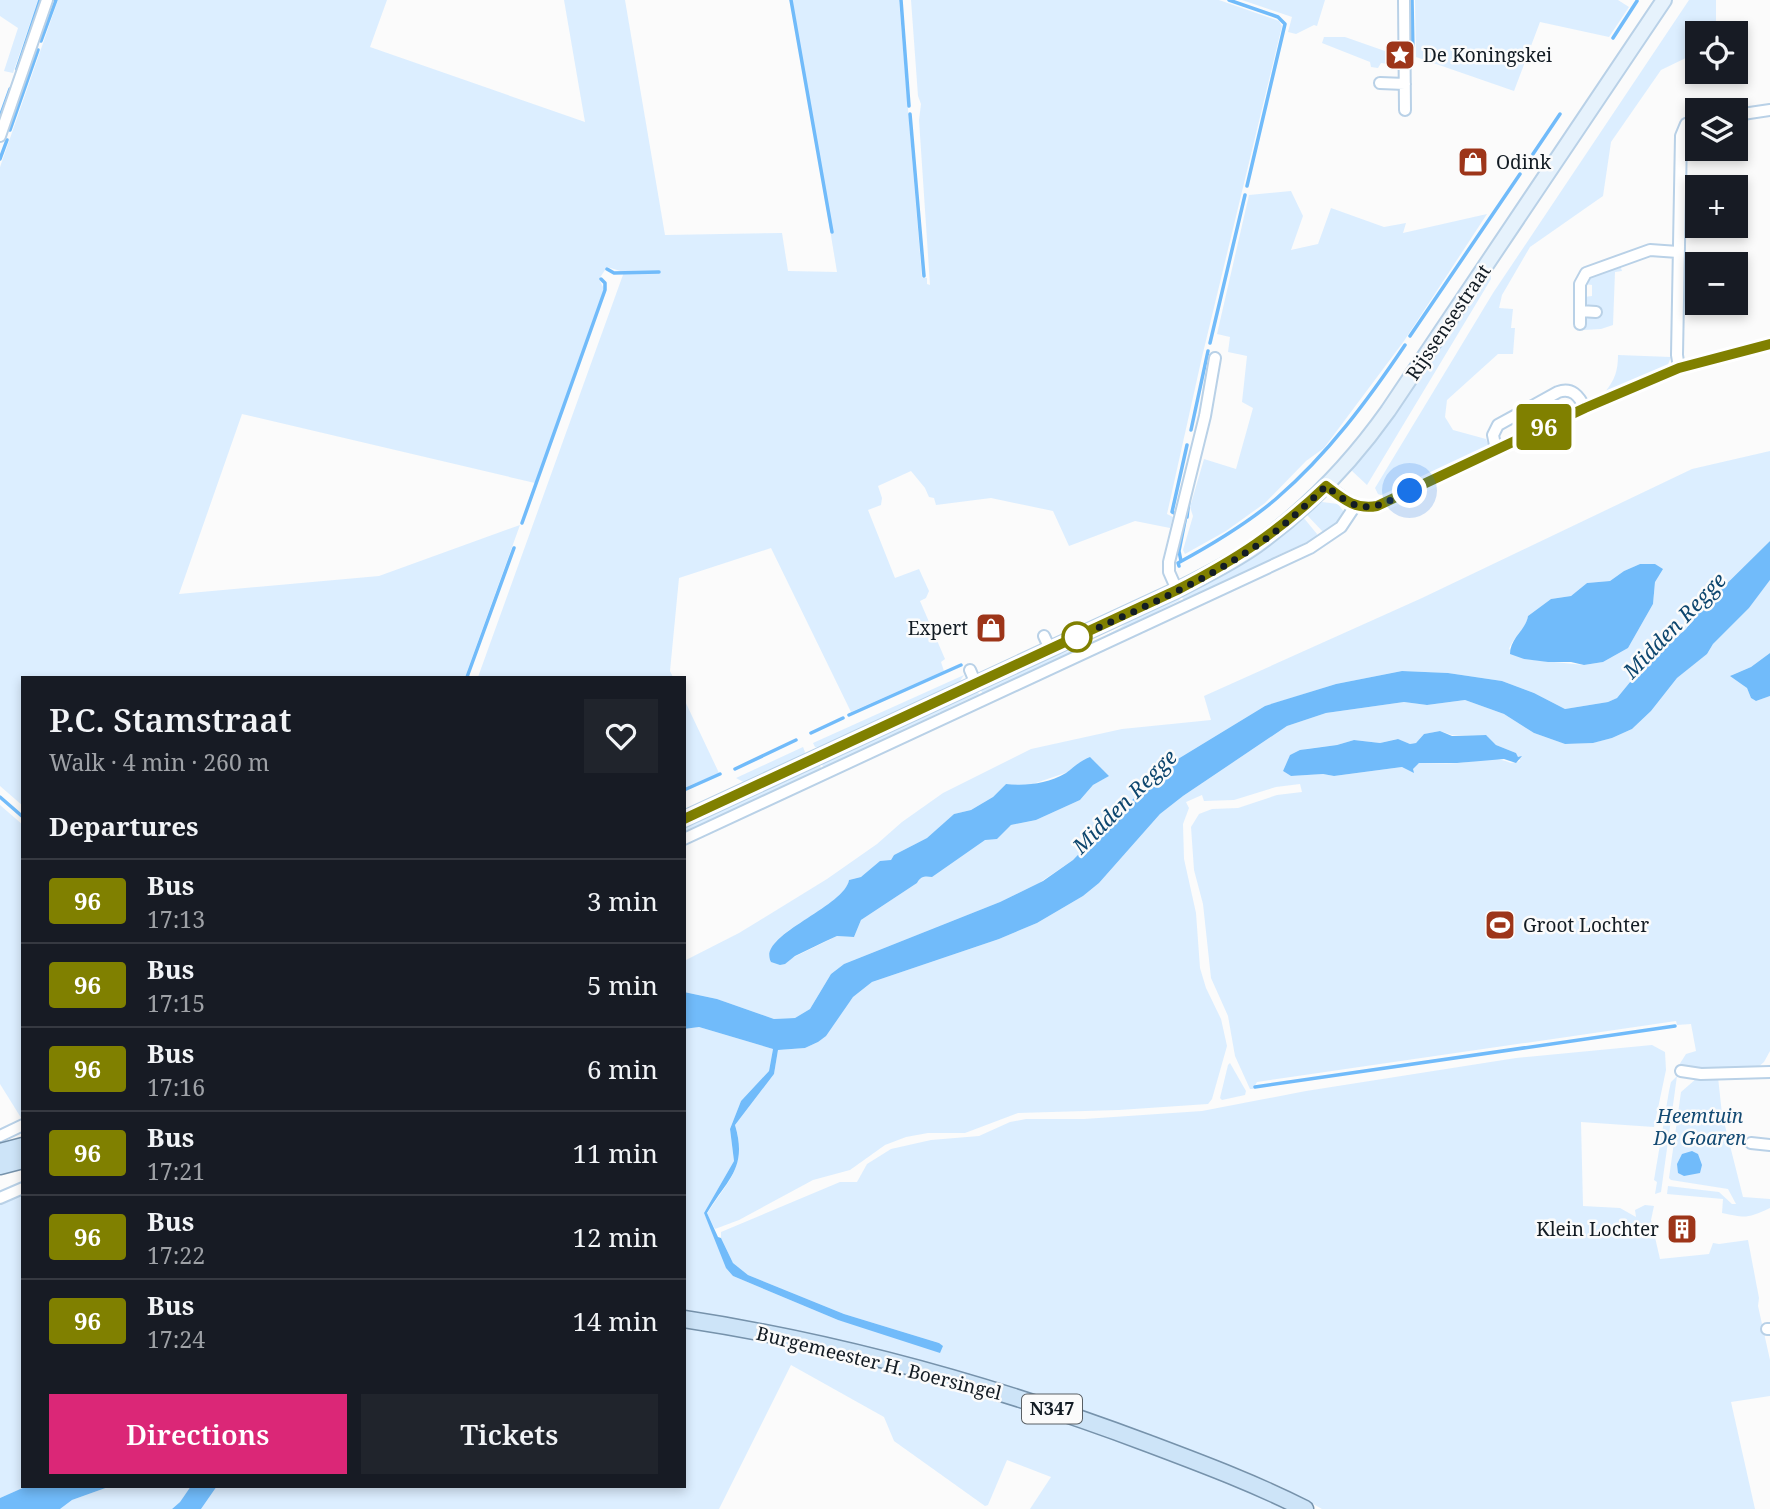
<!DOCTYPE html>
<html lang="en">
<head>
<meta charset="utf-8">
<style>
	body { margin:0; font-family:"Noto Serif",serif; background:#20242c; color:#f1f3f6; height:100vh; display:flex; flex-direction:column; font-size:26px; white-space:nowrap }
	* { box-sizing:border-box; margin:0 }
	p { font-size:23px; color:#9ea1a6 }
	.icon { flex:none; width:38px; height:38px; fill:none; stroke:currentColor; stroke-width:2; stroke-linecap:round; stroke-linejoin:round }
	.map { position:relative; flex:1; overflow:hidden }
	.drawer { position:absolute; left:21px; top:676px; width:665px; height:812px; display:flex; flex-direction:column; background:#171b24; border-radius:0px; box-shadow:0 4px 10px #0003 }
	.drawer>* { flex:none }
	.badge { padding:0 14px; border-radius:5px; font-size:24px; line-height:46px }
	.fabs { position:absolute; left:1685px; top:21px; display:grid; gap:14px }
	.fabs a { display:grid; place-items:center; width:63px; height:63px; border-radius:0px; background:#171b24; box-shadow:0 4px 10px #0003; font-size:35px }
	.you { position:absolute; width:35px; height:35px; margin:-18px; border:5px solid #fff; border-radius:50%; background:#1a73e8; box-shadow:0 0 0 10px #1a73e833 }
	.map>.badge { position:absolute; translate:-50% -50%; box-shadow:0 0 0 4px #fff }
	h2 { padding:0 28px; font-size:26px; line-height:63px }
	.round { display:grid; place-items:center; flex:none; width:74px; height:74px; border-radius:0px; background:#20242c }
	.head { display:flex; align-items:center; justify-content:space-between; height:119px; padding:0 28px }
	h1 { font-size:33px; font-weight:600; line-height:52px }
	.button { display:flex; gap:14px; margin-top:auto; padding:14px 28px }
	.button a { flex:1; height:80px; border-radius:0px; background:#db2777; color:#fff; font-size:28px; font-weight:600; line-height:80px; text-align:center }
	.button a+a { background:#20242c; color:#f1f3f6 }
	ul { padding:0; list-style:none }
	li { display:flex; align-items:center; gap:21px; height:84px; padding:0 28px; border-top:2px solid #363941 }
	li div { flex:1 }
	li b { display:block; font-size:26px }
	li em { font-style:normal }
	li .badge { min-width:77px; font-weight:700; text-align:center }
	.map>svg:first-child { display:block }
	.green { fill:#dceeff; fill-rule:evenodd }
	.water { fill:#71bbfa }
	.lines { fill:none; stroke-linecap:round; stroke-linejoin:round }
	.stream { stroke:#71bbfa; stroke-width:3.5 }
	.minor-casing { stroke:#b9d1e7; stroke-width:14 }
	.secondary-casing { stroke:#b9d1e7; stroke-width:18 }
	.primary-casing { stroke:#7692ab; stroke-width:19 }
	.minor { stroke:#fff; stroke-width:10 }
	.secondary { stroke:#e6f2fc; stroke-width:14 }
	.primary { stroke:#cde4f8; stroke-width:16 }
	.line-casing { stroke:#fff; stroke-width:16 }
	.line { stroke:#808000; stroke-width:10 }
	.walk { stroke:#131c24; stroke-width:7; stroke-dasharray:0 12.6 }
	.stop-dot { fill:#fff; stroke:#808000; stroke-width:3.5 }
	.labels { text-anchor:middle; stroke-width:5; stroke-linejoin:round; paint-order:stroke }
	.shield { fill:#fbfbfb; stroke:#595f64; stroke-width:2 }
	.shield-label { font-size:18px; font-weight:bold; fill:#131c24 }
	.poi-label { font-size:19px; fill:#131c24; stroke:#fbfbfb; text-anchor:start }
	.street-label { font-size:19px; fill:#131c24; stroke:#fbfbfb }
	.park-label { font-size:19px; font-style:italic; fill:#134a73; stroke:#fbfbfb }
	.water-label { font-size:21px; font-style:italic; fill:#0d466e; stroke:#fbfbfb }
</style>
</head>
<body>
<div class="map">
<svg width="1770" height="1509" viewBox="0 0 1770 1509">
	<rect width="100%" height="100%" fill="#fbfbfb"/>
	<path class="green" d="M 0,0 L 38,0 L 13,73 L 4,71 L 18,28 L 0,16 Z
		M 58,0 L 387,0 L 370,47 L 585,122 L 564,0 L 625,0 L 665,235 L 782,233 L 788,271 L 837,272 L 792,0 L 899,0 L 922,278 L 927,278 L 927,284 L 930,285 L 919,120 L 921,104 L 918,96 L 911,0 L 1219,0 L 1279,21 L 1282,26 L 1202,357 L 1167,514 L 1173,517 L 1170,528 L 1135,521 L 1069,546 L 1053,511 L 991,498 L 936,505 L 934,498 L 929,497 L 925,488 L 911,471 L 878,486 L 882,498 L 881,505 L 868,510 L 895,578 L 919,569 L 929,591 L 926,598 L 920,601 L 945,659 L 941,662 L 944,671 L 851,712 L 771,548 L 679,578 L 670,671 L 673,677 L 478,677 L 624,272 L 607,267 L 599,279 L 604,289 L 535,483 L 242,414 L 179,594 L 379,576 L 520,525 L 465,677 L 23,677 L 23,806 L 0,786 L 0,167 Z
		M 1242,0 L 1325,0 L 1317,26 L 1314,25 L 1296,34 L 1288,32 L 1292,17 Z
		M 1415,0 L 1618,0 L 1629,7 L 1609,37 L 1540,22 L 1514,91 L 1416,57 Z
		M 1689,0 L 1716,0 L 1716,33 L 1698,33 L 1697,57 L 1694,54 L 1661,70 L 1611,142 L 1603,196 L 1530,247 L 1502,295 L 1499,308 L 1513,309 L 1511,328 L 1515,328 L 1513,354 L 1498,354 L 1447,400 L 1445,417 L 1453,430 L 1486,439 L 1489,446 L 1389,498 L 1378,494 L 1375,488 L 1493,293 Z
		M 1324,37 L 1345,37 L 1402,57 L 1403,66 L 1381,63 L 1378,68 L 1371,67 L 1370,62 L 1322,43 Z
		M 1291,191 L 1303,216 L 1291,250 L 1318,244 L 1331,208 L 1384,227 L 1406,223 L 1403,233 L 1487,214 L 1404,341 L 1324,448 L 1306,461 L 1265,503 L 1226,531 L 1185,554 L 1183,550 L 1193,516 L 1190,507 L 1204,459 L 1236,469 L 1253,408 L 1242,402 L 1247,356 L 1228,352 L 1230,337 L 1217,334 L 1249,195 Z
		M 1620,265 L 1622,271 L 1615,272 L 1613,325 L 1601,329 L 1584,330 L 1583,322 L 1590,316 L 1590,307 L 1584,302 L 1584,297 L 1592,296 L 1592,285 L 1584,284 L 1588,276 Z
		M 1490,270 L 1491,279 L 1367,485 L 1351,470 L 1387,425 Z
		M 1618,355 L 1671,357 L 1667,367 L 1605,392 C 1615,380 1618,370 1618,355 Z
		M 1770,451 L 1770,541 L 1697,613 L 1686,629 L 1644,665 L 1617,698 L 1608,702 L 1565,709 L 1534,693 L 1502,681 L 1448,673 L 1402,671 L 1336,684 L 1265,706 L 1173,762 L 1117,814 L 1073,860 L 1039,883 L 1000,902 L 844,964 L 831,974 L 810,1009 L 795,1018 L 774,1019 L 717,999 L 684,992 L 684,961 L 739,933 L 827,879 L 877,844 L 902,822 L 943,793 L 1031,749 L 1122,729 L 1211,720 L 1204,696 L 1422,598 L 1692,469 ZM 1640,564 L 1655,582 L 1653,604 L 1628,648 L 1603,662 L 1584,665 L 1524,659 L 1509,649 C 1513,637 1527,628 1528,616 L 1551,599 L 1571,596 L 1587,583 L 1610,581 L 1624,571 ZM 1068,772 L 1108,776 L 1093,785 L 1080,800 L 1036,820 L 1011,825 L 997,839 L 985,839 L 920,879 L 917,883 L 861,920 L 854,937 L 837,936 L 790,959 L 771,962 L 769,958 C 770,926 843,911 849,880 L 861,877 L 891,860 L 894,855 L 927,838 L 954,814 L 971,810 L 993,797 L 1006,784 L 1027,786 Z
		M 1322,502 L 1338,504 L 1344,512 L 1340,521 L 1324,533 L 1306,514 Z
		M 1303,517 L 1317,534 L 1316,538 L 1274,557 L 1274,562 L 1186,602 L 1180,595 L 1275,539 Z
		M 1770,580 L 1770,653 L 1751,667 L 1732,675 L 1747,688 L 1751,698 L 1756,701 L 1770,696 L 1770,1051 L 1764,1062 L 1757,1068 L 1685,1069 L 1679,1065 L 1686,1054 L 1696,1051 L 1691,1024 L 1677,1025 L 1676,1021 L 1257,1082 L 1253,1089 L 1250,1089 L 1235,1056 L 1228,1016 L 1211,978 L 1203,904 L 1194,870 L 1191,827 L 1199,814 L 1212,809 L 1238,808 L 1277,795 L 1302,792 L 1300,784 L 1276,787 L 1234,800 L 1204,801 L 1202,795 L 1186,802 L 1189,808 L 1183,824 L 1184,859 L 1196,913 L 1200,968 L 1206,988 L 1221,1019 L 1227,1046 L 1212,1099 L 1208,1104 L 1119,1110 L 1018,1113 L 965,1133 L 928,1133 L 906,1137 L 885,1145 L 850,1170 L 813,1180 L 739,1220 L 715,1229 L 707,1214 C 727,1181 748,1168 735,1125 L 774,1074 L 778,1050 L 805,1048 L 818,1042 L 853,997 L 872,982 L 999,939 L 1037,923 L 1083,896 L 1099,883 L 1160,814 L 1183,796 L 1287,726 L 1326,713 L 1404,702 L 1427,705 L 1465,700 L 1504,714 L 1534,733 L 1565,744 L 1592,743 L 1612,738 L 1632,729 L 1651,711 L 1677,678 L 1707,654 L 1713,644 L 1749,608 ZM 1440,731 L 1452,735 L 1485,735 L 1496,745 L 1516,753 L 1520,761 L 1511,763 C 1495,755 1478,761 1460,763 C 1447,764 1433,763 1419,763 L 1413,769 L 1402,767 L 1334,776 L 1323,774 L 1291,776 L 1283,771 L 1290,755 L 1306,749 L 1337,745 L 1354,740 L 1380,743 L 1397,739 L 1410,744 L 1416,743 L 1424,734 Z
		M 1177,596 L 1180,600 L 1142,619 L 1139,624 L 983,695 L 980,688 L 1036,662 L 1078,648 L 1079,650 L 1120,628 L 1135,616 Z
		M 964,675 L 956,687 L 822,749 L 815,747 L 813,743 Z
		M 977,690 L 979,694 L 949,708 L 949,712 L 942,715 L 940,712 L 930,717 L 930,720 L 824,769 L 821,762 Z
		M 684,699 L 719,773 L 684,788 Z
		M 803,747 L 805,752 L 803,757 L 747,784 L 736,778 Z
		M 819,763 L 822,770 L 684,835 L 684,825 Z
		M 0,805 L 23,825 L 23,1121 L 0,1084 Z
		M 699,1027 L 773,1049 L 769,1071 L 741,1101 L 730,1129 L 734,1161 L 704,1213 L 733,1276 L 838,1320 L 939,1343 L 844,1314 L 748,1275 L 733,1263 L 721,1238 L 721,1232 L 840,1182 L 857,1182 L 867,1164 L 891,1149 L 931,1140 L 979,1136 L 1010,1122 L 1026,1119 L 1084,1119 L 1202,1111 L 1306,1091 L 1516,1058 L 1652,1045 L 1665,1052 L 1666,1070 L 1654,1127 L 1581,1122 L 1583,1206 L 1620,1208 L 1636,1217 L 1635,1210 L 1645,1205 L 1654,1206 L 1651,1220 L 1660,1259 L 1709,1254 L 1713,1243 L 1719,1244 L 1748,1240 L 1759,1298 L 1758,1306 L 1770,1360 L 1770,1396 L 1731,1402 L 1755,1509 L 1322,1509 L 1284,1488 L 1243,1470 L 1045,1398 L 973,1376 L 945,1371 L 853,1344 L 684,1310 L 684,1029 Z
		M 1230,1063 L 1246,1091 L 1245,1095 L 1222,1100 L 1220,1098 L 1228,1065 Z
		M 1677,1076 L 1661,1192 L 1655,1194 L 1657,1182 L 1654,1180 L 1669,1091 L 1671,1082 Z
		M 1718,1077 L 1722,1114 L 1743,1197 L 1770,1199 L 1770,1208 C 1746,1219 1746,1218 1722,1213 L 1723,1199 L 1667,1194 L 1668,1186 L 1719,1192 L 1732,1204 L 1736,1204 L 1728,1189 L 1671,1180 L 1669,1178 L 1681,1092 L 1697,1078 Z
		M 21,1194 L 23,1197 L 23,1486 L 27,1486 L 0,1498 L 0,1202 Z
		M 684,1325 L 850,1359 L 945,1384 L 1040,1413 L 1176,1460 L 1290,1509 L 1030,1509 L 1051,1477 L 1007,1460 L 988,1505 L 985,1506 L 894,1441 L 884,1417 L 791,1365 L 719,1509 L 201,1509 L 217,1486 L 684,1486 Z
		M 111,1486 L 191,1486 L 180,1502 L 172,1509 L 60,1509 L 72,1500 Z"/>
	<path class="water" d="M 1770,541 L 1770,580 L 1749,608 L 1713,644 L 1707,654 L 1677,678 L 1651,711 L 1632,729 L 1612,738 L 1593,743 L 1565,744 L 1534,733 L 1504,714 L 1465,700 L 1427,705 L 1404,702 L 1326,713 L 1287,726 L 1183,796 L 1160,814 L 1099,883 L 1083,896 L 1037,923 L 999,939 L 872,982 L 853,997 L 826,1036 L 818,1042 L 805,1048 L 778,1050 L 774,1074 L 735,1125 C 748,1169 727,1179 707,1213 L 718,1237 L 721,1238 L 733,1263 L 748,1275 L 844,1314 L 939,1343 L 943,1346 L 940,1353 L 838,1320 L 733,1276 L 726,1268 L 704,1213 L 734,1161 L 730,1129 L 741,1101 L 769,1071 L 773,1049 L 699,1027 L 684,1029 L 684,992 L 717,999 L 774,1019 L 795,1018 L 810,1009 L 831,974 L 844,964 L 1000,902 L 1043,881 L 1073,860 L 1117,814 L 1173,762 L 1265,706 L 1274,703 L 1336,684 L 1402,671 L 1448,673 L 1502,681 L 1534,693 L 1565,709 L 1608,702 L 1617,698 L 1644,665 L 1686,629 L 1697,613 Z
		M 1640,564 L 1655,564 L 1663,569 L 1655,582 L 1653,604 L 1628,648 L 1603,662 L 1584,665 L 1571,662 L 1548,662 L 1524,659 L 1510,654 C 1510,638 1526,630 1528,616 L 1551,599 L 1571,596 L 1587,583 L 1610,581 L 1624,571 Z
		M 1770,653 L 1770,696 L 1756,701 L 1751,698 L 1747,688 L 1730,676 L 1751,667 Z
		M 1440,731 L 1452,736 L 1486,735 L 1496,745 L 1516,753 L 1518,757 L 1522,756 L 1516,763 L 1504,759 L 1457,763 L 1419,763 L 1413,769 L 1414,773 L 1402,767 L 1334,776 L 1323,774 L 1291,776 L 1283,771 L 1290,755 L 1300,750 L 1337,745 L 1354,740 L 1380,743 L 1398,739 L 1410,744 L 1416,743 L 1424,734 Z
		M 1090,757 L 1109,776 L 1093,785 L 1080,800 L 1036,820 L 1011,825 L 997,839 L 985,840 L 932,877 C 925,876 921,876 917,883 L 861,920 L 854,937 L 837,936 L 826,941 L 795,956 L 785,964 L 780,965 L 771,962 C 756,935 844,908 849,880 L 861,877 L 880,861 L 891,860 L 894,855 L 927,838 L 954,814 L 971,810 L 993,797 L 1006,784 C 1026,786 1047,784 1066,773 C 1074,767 1080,761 1090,757 Z
		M 1692,1151 L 1698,1154 L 1702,1165 L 1700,1173 L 1684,1176 L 1678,1173 L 1677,1164 L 1682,1154 Z
		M 27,1486 L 111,1486 L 72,1500 L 60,1509 L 0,1509 L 0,1498 Z
		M 191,1486 L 217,1486 L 201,1509 L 172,1509 L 180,1502 Z"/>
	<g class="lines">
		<path class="stream" d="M 791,0 L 832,232
			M 901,0 L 909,106
			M 1229,0 L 1278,17 L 1285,24 L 1247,186
			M 1412,0 L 1413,52
			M 1613,38 L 1637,1
			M 41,41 L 56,0
			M 17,69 L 40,0
			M 910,114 L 924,276
			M 0,117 L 10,89
			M 10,130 L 38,50
			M 1533,154 L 1560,114
			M 0,159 L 7,140
			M 607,269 L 614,273 L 659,272
			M 1410,336 L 1520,174
			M 1210,343 L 1245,195
			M 1191,430 L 1208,351
			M 1174,513 L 1172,512 L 1187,445
			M 1187,517 L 1189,500
			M 522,523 L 605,290 L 605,283 L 601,279
			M 1181,561 L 1179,551 L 1186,516
			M 1179,566 L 1178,563 C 1213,544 1247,524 1277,498 C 1328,454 1368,400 1405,345
			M 467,677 L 514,548
			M 849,715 L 961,665
			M 811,733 L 843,718
			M 735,769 L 796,740
			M 684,790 L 720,774
			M 0,797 L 23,817
			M 1255,1087 L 1675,1026"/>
		<g class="minor-casing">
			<path id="minor" d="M 1404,0 L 1405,110
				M 1380,83 L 1405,84
				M 1736,115 L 1770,110
				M 0,136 L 47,0
				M 1580,311 L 1596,312
				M 1580,324 L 1580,284 L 1586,273 L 1650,250 L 1678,252
				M 1679,368 L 1677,355 L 1681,136 L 1686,124 L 1698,120
				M 1496,450 L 1493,435 L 1498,425 L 1558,392 C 1572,387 1579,396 1585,408
				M 1327,486 L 1355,506 L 1377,506 L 1585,408 L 1679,368 L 1770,344
				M 1177,590 L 1169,572 L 1169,562 L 1205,416 L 1215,358
				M 1044,636 L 1050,649
				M 970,670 L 976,684
				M 684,839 L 1310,548 L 1341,527 L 1355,506
				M 1681,1071 L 1701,1074 L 1770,1072
				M 0,1136 L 23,1125
				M 1751,1143 L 1770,1145
				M 0,1198 L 23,1188
				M 1767,1329 L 1770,1329"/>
		</g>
		<g class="secondary-casing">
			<path id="secondary" d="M 684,819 L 1177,590 C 1204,576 1232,563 1257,545 C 1308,508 1351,463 1388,411 L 1664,0"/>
		</g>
		<g class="primary-casing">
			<path id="primary" d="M 0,1152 L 23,1146
				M 0,1166 L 23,1160
				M 684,1319 C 842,1343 998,1387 1147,1443 C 1200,1463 1254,1483 1305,1509"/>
		</g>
		<use href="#minor" class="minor"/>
		<use href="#secondary" class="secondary"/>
		<use href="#primary" class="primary"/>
	</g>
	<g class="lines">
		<g class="line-casing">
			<path id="line" d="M 684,819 L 1177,590 C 1237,559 1277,533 1326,486 C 1343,499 1355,510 1377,506 L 1585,408 L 1679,368 L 1770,344"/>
		</g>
		<use href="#line" class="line"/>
		<path class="walk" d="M 1077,637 L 1071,640 C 1132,612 1196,586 1253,548 C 1280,530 1303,508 1326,486 C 1363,516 1370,510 1410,491"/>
	</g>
	<defs>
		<g id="sight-square" transform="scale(1.575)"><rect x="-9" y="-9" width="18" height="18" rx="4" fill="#9d3519" stroke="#fbfbfb"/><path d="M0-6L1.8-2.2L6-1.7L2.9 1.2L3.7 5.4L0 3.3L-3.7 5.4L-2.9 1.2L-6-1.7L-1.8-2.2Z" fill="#fff"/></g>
		<g id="shop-square" transform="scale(1.575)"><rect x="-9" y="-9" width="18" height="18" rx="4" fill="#9d3519" stroke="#fbfbfb"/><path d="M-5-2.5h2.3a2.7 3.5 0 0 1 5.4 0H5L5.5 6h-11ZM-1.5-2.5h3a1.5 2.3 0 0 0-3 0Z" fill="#fff"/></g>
		<g id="stadium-square" transform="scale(1.575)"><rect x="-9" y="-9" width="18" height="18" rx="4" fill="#9d3519" stroke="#fbfbfb"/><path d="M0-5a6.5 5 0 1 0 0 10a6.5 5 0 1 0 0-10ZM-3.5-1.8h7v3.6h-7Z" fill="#fff"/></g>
		<g id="building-square" transform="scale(1.575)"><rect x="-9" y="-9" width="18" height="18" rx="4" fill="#9d3519" stroke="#fbfbfb"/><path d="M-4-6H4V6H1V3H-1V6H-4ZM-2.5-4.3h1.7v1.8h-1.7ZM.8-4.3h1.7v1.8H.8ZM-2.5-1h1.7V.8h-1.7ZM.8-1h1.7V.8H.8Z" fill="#fff"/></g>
	</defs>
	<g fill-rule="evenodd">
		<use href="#sight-square" x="1400" y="55"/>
		<use href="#shop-square" x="1473" y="162"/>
		<use href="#shop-square" x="991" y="628"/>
		<use href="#stadium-square" x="1500" y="925"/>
		<use href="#building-square" x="1682" y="1229"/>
	</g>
	<circle class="stop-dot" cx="1077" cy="637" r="14"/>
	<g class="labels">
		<rect class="shield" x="1022" y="1394.5" width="60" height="29" rx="5"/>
		<g class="shield-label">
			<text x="1052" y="1415">N347</text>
		</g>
		<g class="poi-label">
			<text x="1423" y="62">De Koningskei</text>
			<text x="1496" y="169">Odink</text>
			<text x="968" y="635" text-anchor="end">Expert</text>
			<text x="1523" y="932">Groot Lochter</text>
			<text x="1659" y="1236" text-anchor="end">Klein Lochter</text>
		</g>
		<g class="street-label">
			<text transform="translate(1448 322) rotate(-56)" y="7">Rijssensestraat</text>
			<text transform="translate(879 1363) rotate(14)" y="7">Burgemeester H. Boersingel</text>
		</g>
		<g class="park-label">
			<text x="1700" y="1123">Heemtuin<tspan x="1700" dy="22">De Goaren</tspan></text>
		</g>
		<g class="water-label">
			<text transform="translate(1675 626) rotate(-46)" y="7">Midden Regge</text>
			<text transform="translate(1125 802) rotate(-45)" y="7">Midden Regge</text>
		</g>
	</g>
</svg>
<div class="fabs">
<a><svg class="icon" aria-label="locate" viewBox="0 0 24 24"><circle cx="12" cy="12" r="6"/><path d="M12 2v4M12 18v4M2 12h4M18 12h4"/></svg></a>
<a><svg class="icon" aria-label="layers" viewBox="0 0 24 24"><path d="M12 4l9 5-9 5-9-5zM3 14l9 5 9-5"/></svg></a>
<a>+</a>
<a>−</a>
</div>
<div class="you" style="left:1410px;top:491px"></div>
<b class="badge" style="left:1544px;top:427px;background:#808000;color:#fff">96</b>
<section class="drawer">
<div class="head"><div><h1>P.C. Stamstraat</h1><p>Walk · 4 min · 260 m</p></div><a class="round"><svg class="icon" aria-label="heart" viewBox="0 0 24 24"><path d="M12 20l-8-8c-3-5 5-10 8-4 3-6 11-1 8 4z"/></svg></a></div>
<h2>Departures</h2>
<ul>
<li><span class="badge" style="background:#808000;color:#fff">96</span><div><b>Bus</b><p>17:13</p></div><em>3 min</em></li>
<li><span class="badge" style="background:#808000;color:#fff">96</span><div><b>Bus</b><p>17:15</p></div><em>5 min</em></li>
<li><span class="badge" style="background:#808000;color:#fff">96</span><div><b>Bus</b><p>17:16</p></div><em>6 min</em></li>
<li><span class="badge" style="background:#808000;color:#fff">96</span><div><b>Bus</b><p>17:21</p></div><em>11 min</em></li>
<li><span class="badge" style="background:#808000;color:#fff">96</span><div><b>Bus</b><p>17:22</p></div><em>12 min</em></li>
<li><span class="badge" style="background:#808000;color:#fff">96</span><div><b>Bus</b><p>17:24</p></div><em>14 min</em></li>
</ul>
<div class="button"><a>Directions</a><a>Tickets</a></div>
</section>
</div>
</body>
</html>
